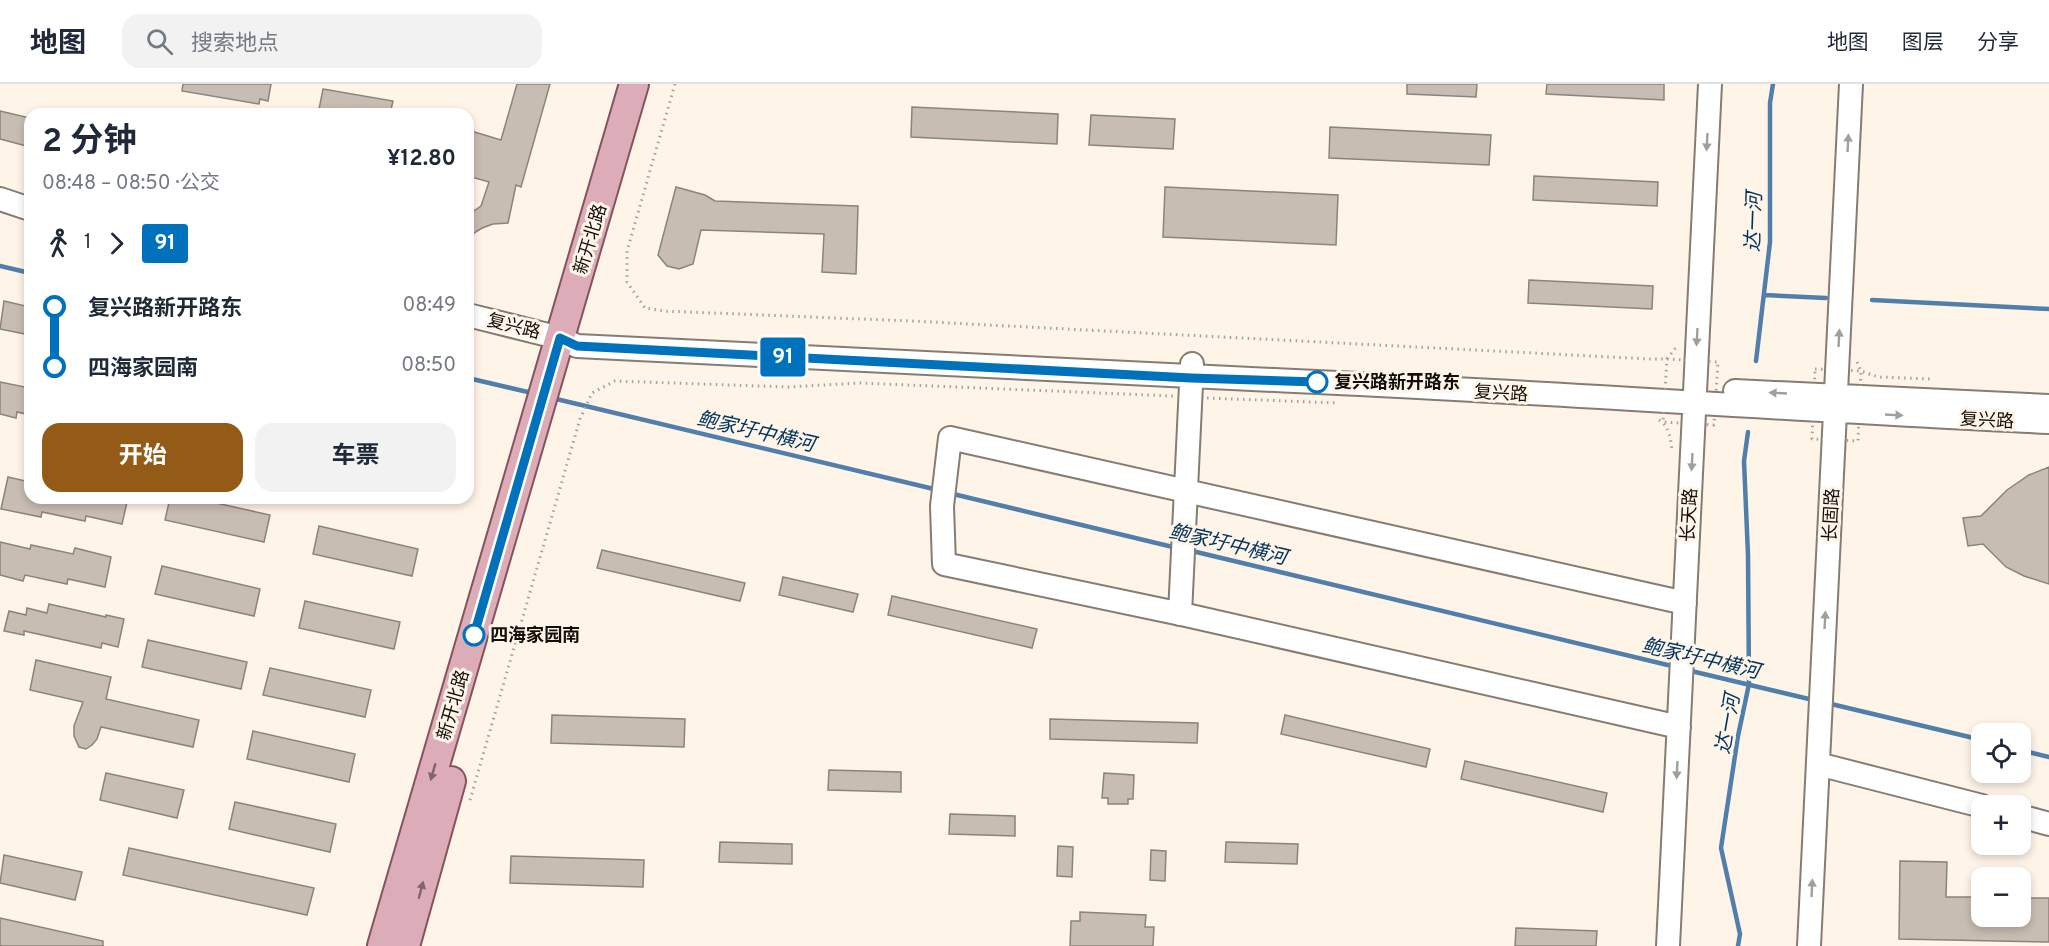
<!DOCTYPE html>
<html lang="zh">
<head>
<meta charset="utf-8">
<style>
	body { margin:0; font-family:Overpass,"Noto Sans SC",sans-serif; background:#f2f2f3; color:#1f2937; height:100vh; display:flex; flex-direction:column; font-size:22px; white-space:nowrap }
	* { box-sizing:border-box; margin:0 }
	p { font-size:20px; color:#747a83 }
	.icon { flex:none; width:33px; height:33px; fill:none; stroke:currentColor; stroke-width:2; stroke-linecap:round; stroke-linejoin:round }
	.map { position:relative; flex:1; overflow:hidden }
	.details { position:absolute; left:24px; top:24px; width:450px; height:396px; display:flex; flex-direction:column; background:#fff; border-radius:18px; box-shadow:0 3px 9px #0003 }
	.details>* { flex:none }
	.badge { padding:0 12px; border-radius:4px; font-size:21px; line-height:39px }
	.tools { position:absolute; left:1971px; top:639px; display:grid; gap:12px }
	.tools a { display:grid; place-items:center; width:60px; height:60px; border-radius:12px; background:#fff; box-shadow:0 3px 9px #0003; font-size:30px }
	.map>.badge { position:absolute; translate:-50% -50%; box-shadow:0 0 0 3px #fff }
	.legs { display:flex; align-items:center; gap:9px; height:66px; padding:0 18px; font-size:20px }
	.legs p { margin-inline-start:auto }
	.headline { display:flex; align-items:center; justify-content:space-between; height:102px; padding:0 18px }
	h1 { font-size:33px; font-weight:700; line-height:45px }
	.primary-button { display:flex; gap:12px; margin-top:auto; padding:12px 18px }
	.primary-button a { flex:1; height:69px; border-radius:18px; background:#945b16; color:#fff; font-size:24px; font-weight:700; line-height:69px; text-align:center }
	.primary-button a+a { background:#f2f2f3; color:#1f2937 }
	ul { padding:0 18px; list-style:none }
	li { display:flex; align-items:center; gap:21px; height:60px; font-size:22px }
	li i { display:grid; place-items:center; width:9px; height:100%; margin:0 8px; background:currentColor }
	li i::after { content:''; width:15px; height:15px; margin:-8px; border:4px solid; border-radius:50%; background:#fff }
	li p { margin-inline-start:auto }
	li:first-child i { background:linear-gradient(#0000 50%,currentColor 0) }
	li:last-child i { background:linear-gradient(currentColor 50%,#0000 0) }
	header { display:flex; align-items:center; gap:36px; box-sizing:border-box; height:84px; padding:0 30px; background:#fff; border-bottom:2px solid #e0e1e3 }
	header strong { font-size:28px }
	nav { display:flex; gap:33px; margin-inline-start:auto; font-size:21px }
	.search { width:420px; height:54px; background:#f2f2f3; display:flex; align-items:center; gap:15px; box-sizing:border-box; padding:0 21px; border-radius:18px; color:#747a83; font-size:22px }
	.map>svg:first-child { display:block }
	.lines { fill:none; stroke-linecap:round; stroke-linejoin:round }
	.stream { stroke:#517fab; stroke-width:4.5 }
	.building { fill:#c8bdb2; stroke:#8e837a; stroke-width:1.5 }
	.minor-casing { stroke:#857c72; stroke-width:26 }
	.major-casing { stroke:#85525d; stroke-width:32 }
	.path { stroke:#a8a198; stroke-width:3; stroke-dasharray:1.5 4.5; stroke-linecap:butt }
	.minor { stroke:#fff; stroke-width:22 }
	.major { stroke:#dcadb9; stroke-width:28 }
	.oneway { fill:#a09f9d }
	.oneway2 { fill:#81656a }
	.line-1-casing { stroke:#fff; stroke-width:14 }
	.line-1 { stroke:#0072bc; stroke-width:9 }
	.stop-1-dot { fill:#fff; stroke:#0072bc; stroke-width:3 }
	.labels { text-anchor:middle; stroke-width:6; stroke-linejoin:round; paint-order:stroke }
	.street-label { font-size:18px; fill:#110e0a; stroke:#fef4e8 }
	.stop-label { font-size:18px; font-weight:bold; fill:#110e0a; stroke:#fef4e8; text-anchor:start }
	.water-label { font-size:20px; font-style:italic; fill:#00345d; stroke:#fef4e8 }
</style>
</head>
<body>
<header>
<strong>地图</strong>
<div class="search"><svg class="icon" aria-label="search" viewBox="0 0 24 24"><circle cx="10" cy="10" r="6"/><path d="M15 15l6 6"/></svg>搜索地点</div>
<nav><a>地图</a><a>图层</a><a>分享</a></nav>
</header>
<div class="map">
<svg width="2049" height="862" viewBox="0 0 2049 862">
	<rect width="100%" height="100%" fill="#fef4e8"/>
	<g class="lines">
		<path class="stream" d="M 0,182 L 30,189
			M 1764,211 L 1826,214
			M 1872,216 L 2049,225
			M 1756,277 L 1770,158 L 1770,19 L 1773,0
			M 468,294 L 532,309
			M 552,314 L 938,406
			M 949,409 L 1177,464
			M 1188,466 L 1676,583
			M 1687,586 L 1813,616
			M 1827,619 L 1982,656
			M 2020,666 L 2049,673
			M 1738,862 L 1740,850 L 1721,764 L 1738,652 L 1749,600 L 1748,471 L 1744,377 L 1748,348"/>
	</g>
	<path class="building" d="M 183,0 L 271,0 L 268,17 L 260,15 L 259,20 L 182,7 Z
		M 517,0 L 550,0 L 521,103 L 516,101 L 508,139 L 493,140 L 482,144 L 468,153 L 468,131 L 481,122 L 489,98 L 468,92 L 468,46 L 501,56 Z
		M 1407,0 L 1477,0 L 1476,13 L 1407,10 Z
		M 1547,0 L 1664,0 L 1664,16 L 1546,10 Z
		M 323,5 L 393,17 L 390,30 L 318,30 Z
		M 912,23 L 1058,30 L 1057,60 L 911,53 Z
		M 0,27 L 30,34 L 30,63 L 0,55 Z
		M 1091,31 L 1175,35 L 1173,65 L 1089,61 Z
		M 1330,43 L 1491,51 L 1489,81 L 1329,74 Z
		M 1534,92 L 1658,98 L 1657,122 L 1533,116 Z
		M 676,103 L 705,111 L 715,117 L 858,122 L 856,190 L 822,188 L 824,150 L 701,146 L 693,180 L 679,185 L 667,182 L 658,171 Z
		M 1165,103 L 1338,111 L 1336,161 L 1163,153 Z
		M 1529,196 L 1653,202 L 1652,225 L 1528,219 Z
		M 4,217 L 30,223 L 30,251 L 0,245 Z
		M 0,298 L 30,304 L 30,331 L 17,328 L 16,334 L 0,330 Z
		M 2049,383 L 2049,500 L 2024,492 L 2006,483 L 1983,460 L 1968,462 L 1963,434 L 1981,432 L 2007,406 L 2029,391 Z
		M 8,393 L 30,398 L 30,414 L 128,414 L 122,440 L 86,432 L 85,437 L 42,428 L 41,433 L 1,425 Z
		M 170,414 L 194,414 L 270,431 L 264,458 L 165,436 Z
		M 319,442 L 418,465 L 412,492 L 313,470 Z
		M 0,458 L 30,465 L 31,461 L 73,470 L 75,464 L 111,473 L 105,503 L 68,495 L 67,500 L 25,491 L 23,497 L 0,491 Z
		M 602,466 L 745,499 L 740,517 L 597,484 Z
		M 162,482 L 260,505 L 254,532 L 155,510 Z
		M 783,493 L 858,510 L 853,528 L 779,511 Z
		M 892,512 L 1037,545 L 1032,564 L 888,531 Z
		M 305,517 L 400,538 L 394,565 L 299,544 Z
		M 49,520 L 106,533 L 106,531 L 124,535 L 118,563 L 102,559 L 101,564 L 24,547 L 24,551 L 4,547 L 9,527 L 26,531 L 27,524 L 47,529 Z
		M 148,556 L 247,578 L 241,605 L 142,583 Z
		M 36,576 L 111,593 L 106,615 L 199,636 L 193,663 L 101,643 L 97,655 L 92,661 L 86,665 L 79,663 L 74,652 L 74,642 L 83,618 L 30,606 Z
		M 270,584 L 371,606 L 365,633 L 263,611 Z
		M 552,631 L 685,635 L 684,663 L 551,659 Z
		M 1285,631 L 1430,665 L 1426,683 L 1281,650 Z
		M 1050,635 L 1198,639 L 1197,659 L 1050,655 Z
		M 253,647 L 355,670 L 349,698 L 247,675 Z
		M 1465,677 L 1607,709 L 1603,728 L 1461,695 Z
		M 829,686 L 901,688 L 901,708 L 828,706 Z
		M 106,689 L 184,706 L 177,734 L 100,716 Z
		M 1104,689 L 1134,691 L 1133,715 L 1128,715 L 1128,720 L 1108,720 L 1108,714 L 1102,714 Z
		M 235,718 L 336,740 L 330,768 L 229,745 Z
		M 950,730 L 1015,732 L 1015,752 L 949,750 Z
		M 720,758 L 792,760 L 792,780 L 719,778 Z
		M 1226,758 L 1298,760 L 1297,780 L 1225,778 Z
		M 1058,762 L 1073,763 L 1072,793 L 1057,792 Z
		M 129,764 L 314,804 L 307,831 L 123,791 Z
		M 1151,766 L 1166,767 L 1165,797 L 1150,796 Z
		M 4,771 L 82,788 L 75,816 L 0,799 Z
		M 511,772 L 644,776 L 643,803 L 510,799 Z
		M 1900,777 L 1947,778 L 1946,813 L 1982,813 L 1982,832 L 2020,832 L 2020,814 L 2049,814 L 2049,858 L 1899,855 Z
		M 1080,828 L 1146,831 L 1145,843 L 1154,843 L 1153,862 L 1070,862 L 1071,837 L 1080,837 Z
		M 0,834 L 103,857 L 103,862 L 0,862 Z
		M 1516,844 L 1597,847 L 1596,862 L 1515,862 Z"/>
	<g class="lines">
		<g class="minor-casing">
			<path id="minor" d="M 0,115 L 30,125
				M 468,231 L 560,254 L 577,262 C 823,275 1070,287 1317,298 C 1561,309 1805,327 2049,338
				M 1735,307 L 2049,322
				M 1180,530 L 1192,280
				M 1679,643 L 1186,531 L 944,480 L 942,422 L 950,354 L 1685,519
				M 1818,680 L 1982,722
				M 2020,732 L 2049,740
				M 1668,862 L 1710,0
				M 1809,862 L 1851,0"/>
		</g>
		<g class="major-casing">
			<path id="major" d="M 382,862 L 634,0
				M 405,862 L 451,697"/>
		</g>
		<path class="path" d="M 675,0 L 627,167 L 627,198 L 645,224 L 663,227 L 911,237 L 1650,275 L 1667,275 L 1677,262
			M 1667,275 L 1718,278 L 1714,341 L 1663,338 Z
			M 1857,278 L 1861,287 L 1878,293 L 1932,295
			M 1815,285 L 1861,287 L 1858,357 L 1812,355 Z
			M 1207,314 L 1338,319
			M 1659,336 C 1669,342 1671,356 1672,367
			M 470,716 L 580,335 L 592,309 L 615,297 L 788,303 L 859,299 L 1174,312"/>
		<use href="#minor" class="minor"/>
		<use href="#major" class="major"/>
	</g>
	<defs><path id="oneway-solid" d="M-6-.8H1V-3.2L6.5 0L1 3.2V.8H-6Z" transform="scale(1.5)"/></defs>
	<g class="oneway">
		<use href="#oneway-solid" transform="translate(1707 58) rotate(93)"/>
		<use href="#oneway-solid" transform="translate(1848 59) rotate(-87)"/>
		<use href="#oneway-solid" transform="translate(1697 253) rotate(93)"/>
		<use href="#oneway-solid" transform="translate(1839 254) rotate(-87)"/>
		<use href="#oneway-solid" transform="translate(1778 309) rotate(-177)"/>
		<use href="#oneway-solid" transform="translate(1894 331) rotate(3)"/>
		<use href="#oneway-solid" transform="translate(1692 378) rotate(93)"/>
		<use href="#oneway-solid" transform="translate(1825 536) rotate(-87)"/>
		<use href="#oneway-solid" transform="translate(1677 686) rotate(93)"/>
		<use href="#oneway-solid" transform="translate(1812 804) rotate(-87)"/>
	</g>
	<g class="oneway2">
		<use href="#oneway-solid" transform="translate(433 688) rotate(106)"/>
		<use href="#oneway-solid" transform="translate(421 806) rotate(-75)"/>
	</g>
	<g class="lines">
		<g class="line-1-casing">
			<path id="line-1" d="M 474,551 L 560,254 L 577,262 L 1191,294 L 1317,298"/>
		</g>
		<use href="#line-1" class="line-1"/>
	</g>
	<g class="stop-1-dot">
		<circle cx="1317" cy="298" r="10"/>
		<circle cx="474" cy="551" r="10"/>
	</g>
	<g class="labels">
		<g class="street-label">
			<text transform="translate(590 155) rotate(-73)" y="6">新开北路</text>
			<text transform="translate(514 242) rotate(14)" y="6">复兴路</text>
			<text transform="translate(1501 309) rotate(3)" y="6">复兴路</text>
			<text transform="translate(1987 336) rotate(3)" y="6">复兴路</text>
			<text transform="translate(1689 431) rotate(-87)" y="6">长天路</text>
			<text transform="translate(1831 431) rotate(-87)" y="6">长固路</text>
			<text transform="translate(453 621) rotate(-74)" y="6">新开北路</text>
		</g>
		<g class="stop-label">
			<text x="1334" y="304">复兴路新开路东</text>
			<text x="490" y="557">四海家园南</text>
		</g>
		<g class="water-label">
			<text transform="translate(1753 138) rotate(-88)" y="7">达一河</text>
			<text transform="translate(756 347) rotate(13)" y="7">鲍家圩中横河</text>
			<text transform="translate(1228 460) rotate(13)" y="7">鲍家圩中横河</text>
			<text transform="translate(1701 574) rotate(13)" y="7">鲍家圩中横河</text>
			<text transform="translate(1727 640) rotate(-80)" y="7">达一河</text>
		</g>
	</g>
</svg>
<div class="tools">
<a><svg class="icon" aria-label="locate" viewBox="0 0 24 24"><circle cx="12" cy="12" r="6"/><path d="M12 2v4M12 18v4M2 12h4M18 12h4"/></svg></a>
<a>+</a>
<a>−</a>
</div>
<b class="badge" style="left:783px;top:273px;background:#0072bc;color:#fff">91</b>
<section class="details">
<div class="headline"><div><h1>2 分钟</h1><p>08:48 – 08:50 · 公交</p></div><b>¥12.80</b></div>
<div class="legs"><svg class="icon" aria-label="walk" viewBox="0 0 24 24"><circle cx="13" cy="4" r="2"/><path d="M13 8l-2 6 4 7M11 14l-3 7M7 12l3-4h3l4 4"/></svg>1<svg class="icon" aria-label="forward" viewBox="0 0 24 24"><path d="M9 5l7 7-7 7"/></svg><b class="badge" style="background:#0072bc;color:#fff">91</b></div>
<ul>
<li><i style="color:#0072bc"></i><b>复兴路新开路东</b><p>08:49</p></li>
<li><i style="color:#0072bc"></i><b>四海家园南</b><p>08:50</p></li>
</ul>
<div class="primary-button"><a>开始</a><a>车票</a></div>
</section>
</div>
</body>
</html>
